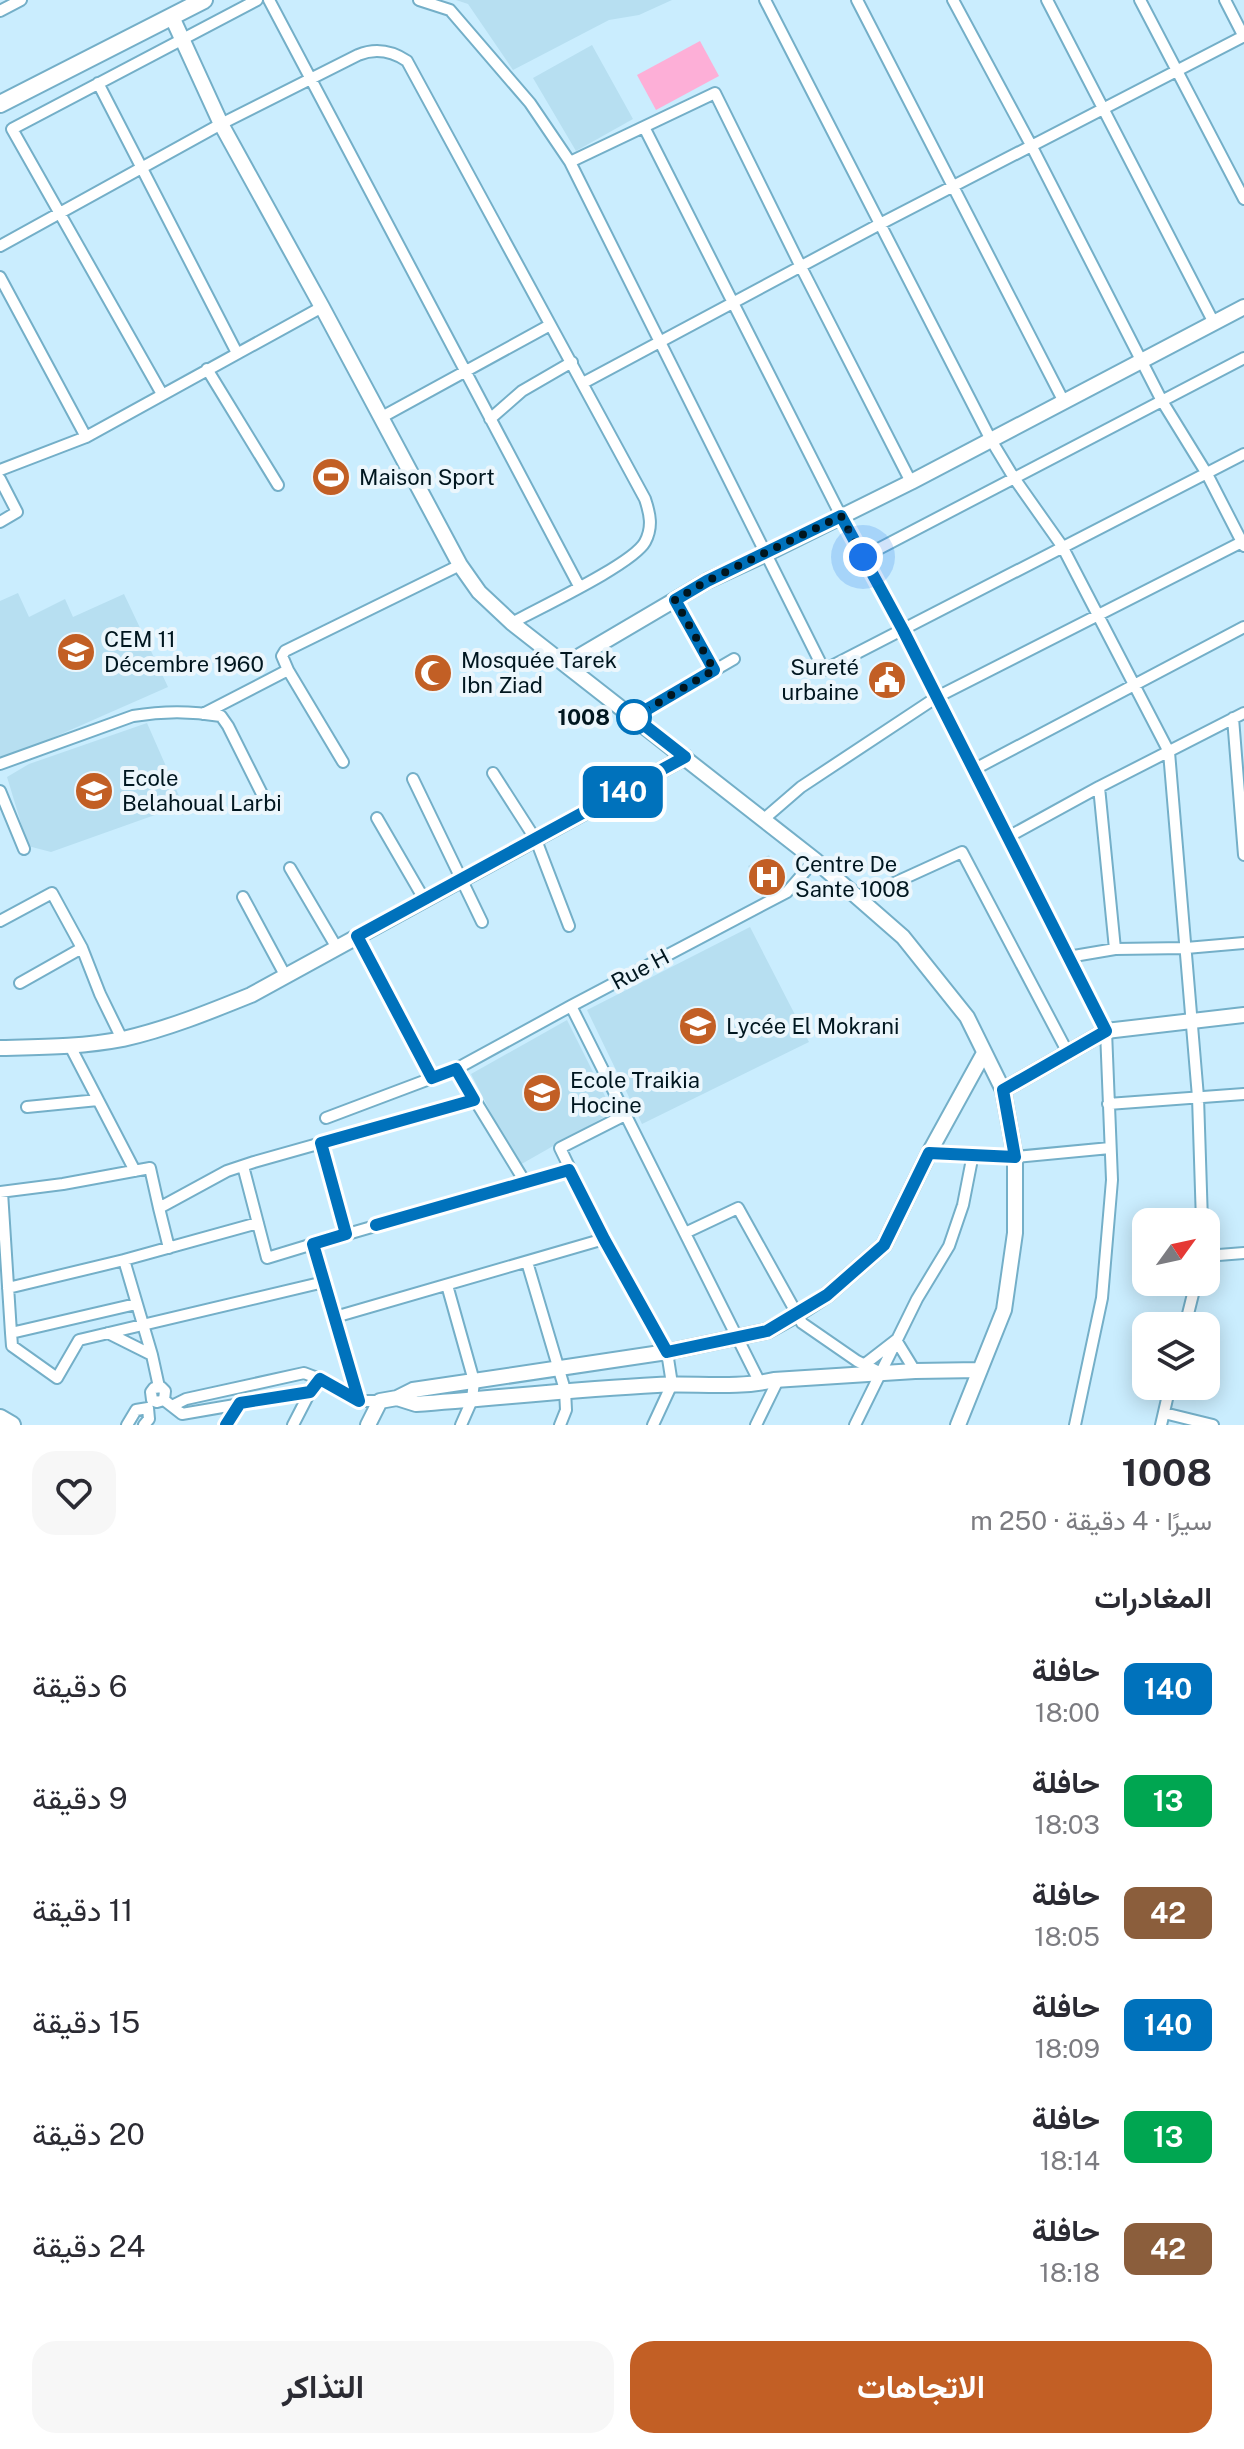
<!DOCTYPE html>
<html lang="ar">
<head>
<meta charset="utf-8">
<style>
	body { margin:0; font-family:"Public Sans",Vazirmatn,sans-serif; background:#f7f7f7; color:#2b2b33; direction:rtl; height:100vh; display:flex; flex-direction:column; font-size:30px; white-space:nowrap }
	* { box-sizing:border-box; margin:0 }
	p { font-size:26px; color:#7c7c81 }
	.icon { flex:none; width:44px; height:44px; fill:none; stroke:currentColor; stroke-width:2; stroke-linecap:round; stroke-linejoin:round }
	.map { position:relative; height:1425px; overflow:hidden; direction:ltr }
	.side { display:flex; flex-direction:column; background:#fff; flex:1 }
	.side>* { flex:none }
	.badge { padding:0 16px; border-radius:12px; font-size:28px; line-height:52px }
	.needle { width:52px; rotate:57deg }
	.controls { position:absolute; left:1132px; top:1208px; display:grid; gap:16px }
	.controls a { display:grid; place-items:center; width:88px; height:88px; border-radius:16px; background:#fff; box-shadow:0 4px 20px #0003; font-size:40px }
	.you { position:absolute; width:40px; height:40px; margin:-20px; border:6px solid #fff; border-radius:50%; background:#1a73e8; box-shadow:0 0 0 12px #1a73e833 }
	.map>.badge { position:absolute; translate:-50% -50%; box-shadow:0 0 0 4px #fff }
	h2 { padding:0 32px; font-size:30px; line-height:72px }
	.round { display:grid; place-items:center; flex:none; width:84px; height:84px; border-radius:24px; background:#f7f7f7 }
	.head { display:flex; align-items:center; justify-content:space-between; height:136px; padding:0 32px }
	h1 { font-size:38px; font-weight:700; line-height:60px }
	.primary-button { display:flex; gap:16px; margin-top:auto; padding:16px 32px }
	.primary-button a { flex:1; height:92px; border-radius:24px; background:#c25f25; color:#fff; font-size:32px; font-weight:700; line-height:92px; text-align:center }
	.primary-button a+a { background:#f7f7f7; color:#2b2b33 }
	ul { padding:0; list-style:none }
	li { display:flex; align-items:center; gap:24px; height:112px; padding:0 32px }
	li div { flex:1 }
	li b { display:block; font-size:30px }
	li em { font-style:normal }
	li .badge { min-width:88px; font-weight:700; text-align:center }
	.map>svg:first-child { display:block }
	.built { fill:#b7dff1 }
	.green { fill:#fdafd7 }
	.lines { fill:none; stroke-linecap:round; stroke-linejoin:round }
	.street-casing { stroke:#74afc8; stroke-width:14 }
	.secondary-casing { stroke:#74afc8; stroke-width:18 }
	.primary-casing { stroke:#74afc8; stroke-width:20 }
	.street { stroke:#fff; stroke-width:10 }
	.secondary { stroke:#fff; stroke-width:14 }
	.primary { stroke:#fff; stroke-width:16 }
	.line-casing { stroke:#fff; stroke-width:18 }
	.line { stroke:#0072bc; stroke-width:12 }
	.walk { stroke:#00161f; stroke-width:8; stroke-dasharray:0 14.4 }
	.stop-dot { fill:#fff; stroke:#0072bc; stroke-width:4 }
	.labels { text-anchor:middle; stroke-width:8; stroke-linejoin:round; paint-order:stroke }
	.poi-label { font-size:22px; fill:#00161f; stroke:#ebf6fc; text-anchor:start }
	.stop-label { font-size:22px; font-weight:bold; fill:#00161f; stroke:#ebf6fc; text-anchor:end }
	.street-label { font-size:22px; fill:#00161f; stroke:#ebf6fc }
</style>
</head>
<body>
<div class="map">
<svg width="1244" height="1425" viewBox="0 0 1244 1425">
	<rect width="100%" height="100%" fill="#caedfe"/>
	<path class="built" d="M 456,0 L 672,0 L 639,15 L 609,20 L 513,70 L 468,4 Z
		M 592,45 L 633,119 L 576,151 L 533,78 Z
		M 18,593 L 29,617 L 65,599 L 73,617 L 124,594 L 168,687 L 0,761 L 0,601 Z
		M 147,723 L 183,805 L 51,852 L 28,846 L 7,777 L 29,764 Z
		M 769,855 L 786,887 L 764,898 L 748,866 Z
		M 750,927 L 809,1042 L 642,1124 L 587,1010 Z
		M 567,1020 L 613,1112 L 518,1166 L 471,1074 Z"/>
	<path class="green" d="M 700,41 L 719,76 L 656,110 L 637,75 Z"/>
	<g class="lines">
		<g class="street-casing">
			<path id="street" d="M 269,0 L 579,586
				M 419,0 L 450,10 L 530,103 L 570,162 L 824,670 L 1244,454
				M 765,0 L 991,440 L 1014,478 L 1062,546 L 1169,752 L 1198,1097 L 1202,1222
				M 857,0 L 1064,402
				M 953,0 L 1031,145 L 1162,401 L 1207,474 L 1244,546
				M 1047,0 L 1214,323
				M 1140,0 L 1244,199
				M 1225,0 L 1244,37
				M 0,11 L 21,0
				M 98,83 L 237,353
				M 644,127 L 841,516 L 903,630 L 1106,1031 L 1112,1180 L 1102,1298 L 1075,1425
				M 570,162 L 715,93 L 801,267 L 911,482
				M 0,246 L 221,124 L 358,55 C 375,48 392,51 407,61 L 645,499 C 650,514 653,527 645,542 C 633,564 539,608 512,623
				M 0,277 L 86,437
				M 207,369 L 278,485
				M 583,383 L 880,224 L 1244,36
				M 162,394 L 12,129 L 257,0
				M 382,417 L 550,325
				M 490,419 L 522,391 L 572,362
				M 0,470 L 86,437 L 322,307
				M 0,479 L 17,512 L 0,522
				M 863,557 L 1244,358
				M 675,600 L 714,670
				M 288,670 L 282,656 L 285,651 L 460,565
				M 203,714 L 288,670 L 343,762
				M 634,717 L 734,659
				M 1233,718 L 1244,855
				M 0,764 L 133,716 C 162,711 192,711 221,716 L 228,726 L 263,796
				M 973,770 L 1244,627
				M 493,773 L 536,840 L 569,926
				M 413,779 L 482,922
				M 0,791 L 24,849
				M 377,818 L 424,899
				M 764,819 L 801,787 L 937,697 L 1244,541
				M 1008,837 L 1099,787
				M 290,868 L 337,948
				M 243,897 L 285,975
				M 859,899 L 962,852 L 1068,1053
				M 0,921 L 52,893 L 82,948 L 100,994 L 122,1039
				M 357,936 L 432,1078
				M 1115,949 L 1099,787 L 1244,713
				M 1068,957 L 1115,949 L 1186,948 L 1244,943
				M 20,983 L 82,948
				M 571,1006 L 760,1383
				M 70,1046 L 135,1171
				M 456,1069 L 525,1182
				M 1108,1104 L 1244,1094
				M 27,1107 L 98,1100
				M 625,1115 L 560,1148 L 604,1239 L 667,1352 L 672,1384 L 653,1425
				M 326,1118 L 456,1069 L 571,1006 L 787,892 L 815,860
				M 321,1143 L 346,1234
				M 929,1153 L 1015,1157 L 1110,1148
				M 243,1166 L 267,1258 L 313,1244
				M 0,1192 L 63,1184 L 150,1168 L 159,1208 L 227,1171 L 254,1162 L 474,1100
				M 2,1192 L 11,1333
				M 159,1208 L 169,1248
				M 685,1233 L 738,1208 L 802,1323 L 857,1361 L 879,1372
				M 1206,1256 L 1244,1253
				M 124,1260 L 152,1355 L 159,1387
				M 527,1262 L 565,1390 L 566,1410 L 560,1425
				M 447,1285 L 474,1381 L 472,1400 L 461,1425
				M 8,1288 L 124,1260 L 258,1223
				M 136,1304 L 11,1333 L 12,1346 L 57,1378 L 79,1340 L 324,1282
				M 335,1317 L 604,1239
				M 1185,1326 L 1196,1282
				M 108,1333 L 152,1355
				M 865,1364 L 896,1340 L 915,1371
				M 320,1379 L 359,1401 L 380,1401
				M 164,1400 L 165,1391 L 161,1387 L 154,1388 L 151,1392 L 152,1400 L 157,1402 L 164,1400 L 182,1414 L 310,1392 L 320,1379 L 304,1373 L 186,1399 L 172,1406
				M 359,1401 L 313,1244 L 569,1170
				M 1164,1413 L 1213,1425
				M 127,1425 L 136,1410 L 148,1408 L 149,1419 L 144,1425
				M 226,1425 L 240,1403
				M 293,1425 L 310,1392
				M 756,1425 L 778,1380
				M 855,1425 L 917,1299 L 949,1246 L 963,1205 L 973,1154
				M 1161,1425 L 1170,1386"/>
		</g>
		<g class="secondary-casing">
			<path id="secondary" d="M 172,17 L 221,124 L 322,307 L 460,565 L 479,592 L 512,623 L 815,860 L 903,937 L 967,1017 L 1003,1090 L 1015,1157 L 1015,1233 L 1004,1310 L 958,1425
				M 566,664 L 707,581 L 766,554 L 911,482 L 1244,307
				M 0,1048 C 41,1047 82,1047 123,1039 C 167,1029 209,1012 251,995 L 685,757
				M 1003,1090 L 1106,1031 L 1244,1015
				M 397,1398 L 416,1404 C 497,1398 577,1389 657,1385 C 695,1383 737,1389 774,1380 L 915,1371 L 980,1370
				M 368,1425 L 380,1401 L 397,1398 L 413,1390 L 667,1352 L 767,1331 L 796,1315 L 827,1295 L 884,1245 L 929,1153 L 984,1053"/>
		</g>
		<g class="primary-casing">
			<path id="primary" d="M 0,104 L 204,0
				M 0,1418 L 12,1425"/>
		</g>
		<use href="#street" class="street"/>
		<use href="#secondary" class="secondary"/>
		<use href="#primary" class="primary"/>
	</g>
	<g class="lines">
		<g class="line-casing">
			<path id="line" d="M 226,1425 L 240,1403 L 310,1392 L 320,1379 L 359,1401 L 313,1244 L 346,1234 L 321,1143 L 474,1100 L 456,1069 L 432,1078 L 357,936 L 685,757 L 634,717 L 714,670 L 675,600 L 707,581 L 841,516 L 903,630 L 1106,1031 L 1003,1090 L 1015,1157 L 929,1153 L 884,1245 L 827,1295 L 767,1331 L 667,1352 L 604,1239 L 569,1170 L 376,1225"/>
		</g>
		<use href="#line" class="line"/>
		<path class="walk" d="M 634,717 L 714,670 L 675,600 L 707,581 L 841,516 L 863,557"/>
	</g>
	<defs>
		<g id="stadium-disc" transform="scale(2)"><circle r="9.5" fill="#c25f25" stroke="#ebf6fc"/><path d="M0-5a6.5 5 0 1 0 0 10a6.5 5 0 1 0 0-10ZM-3.5-1.8h7v3.6h-7Z" fill="#fff"/></g>
		<g id="school-disc" transform="scale(2)"><circle r="9.5" fill="#c25f25" stroke="#ebf6fc"/><path d="M0-5L7-2L0 1L-7-2ZM-4 1L0 2.5L4 1V4Q0 6-4 4Z" fill="#fff"/></g>
		<g id="mosque-disc" transform="scale(2)"><circle r="9.5" fill="#c25f25" stroke="#ebf6fc"/><path d="M3.5-4.9A6 6 0 1 0 3.5 4.9A5 5 0 1 1 3.5-4.9Z" fill="#fff"/></g>
		<g id="civic-disc" transform="scale(2)"><circle r="9.5" fill="#c25f25" stroke="#ebf6fc"/><path d="M-.6-6.5H3V-4.5H.6V-3L4-1V1h2V6H-6V1h2V-1L-.6-3ZM-1.2 2.5V6h2.4V2.5Z" fill="#fff"/></g>
		<g id="hospital-disc" transform="scale(2)"><circle r="9.5" fill="#c25f25" stroke="#ebf6fc"/><path d="M-5-5h3v3.5h4V-5h3V5h-3V1.5h-4V5h-3Z" fill="#fff"/></g>
	</defs>
	<g fill-rule="evenodd">
		<use href="#stadium-disc" x="331" y="477"/>
		<use href="#school-disc" x="76" y="652"/>
		<use href="#mosque-disc" x="433" y="673"/>
		<use href="#civic-disc" x="887" y="680"/>
		<use href="#school-disc" x="94" y="791"/>
		<use href="#hospital-disc" x="767" y="877"/>
		<use href="#school-disc" x="698" y="1026"/>
		<use href="#school-disc" x="542" y="1093"/>
	</g>
	<circle class="stop-dot" cx="634" cy="717" r="16"/>
	<g class="labels">
		<g class="poi-label">
			<text x="359" y="485">Maison Sport</text>
			<text x="104" y="647">CEM 11<tspan x="104" dy="25">Décembre 1960</tspan></text>
			<text x="461" y="668">Mosquée Tarek<tspan x="461" dy="25">Ibn Ziad</tspan></text>
			<text x="859" y="675" text-anchor="end">Sureté<tspan x="859" dy="25">urbaine</tspan></text>
			<text x="122" y="786">Ecole<tspan x="122" dy="25">Belahoual Larbi</tspan></text>
			<text x="795" y="872">Centre De<tspan x="795" dy="25">Sante 1008</tspan></text>
			<text x="726" y="1034">Lycée El Mokrani</text>
			<text x="570" y="1088">Ecole Traikia<tspan x="570" dy="25">Hocine</tspan></text>
		</g>
		<g class="stop-label">
			<text x="610" y="725">1008</text>
		</g>
		<g class="street-label">
			<text transform="translate(640 969) rotate(-28)" y="8">Rue H</text>
		</g>
	</g>
</svg>
<div class="controls">
<a><svg class="needle" viewBox="-14 -14 28 28"><path d="M0-13l5 13h-10z" fill="#e53935"/><path d="M0 13l5-13h-10z" fill="#7c7c81"/></svg></a>
<a><svg class="icon" aria-label="layers" viewBox="0 0 24 24"><path d="M12 4l9 5-9 5-9-5zM3 14l9 5 9-5"/></svg></a>
</div>
<div class="you" style="left:863px;top:557px"></div>
<b class="badge" style="left:623px;top:792px;background:#0072bc;color:#fff">140</b>
</div>
<section class="side">
<div class="head"><div><h1>1008</h1><p>سيرًا · 4 دقيقة · 250 m</p></div><a class="round"><svg class="icon" aria-label="heart" viewBox="0 0 24 24"><path d="M12 20l-8-8c-3-5 5-10 8-4 3-6 11-1 8 4z"/></svg></a></div>
<h2>المغادرات</h2>
<ul>
<li><span class="badge" style="background:#0072bc;color:#fff">140</span><div><b>حافلة</b><p>18:00</p></div><em>6 دقيقة</em></li>
<li><span class="badge" style="background:#00a651;color:#fff">13</span><div><b>حافلة</b><p>18:03</p></div><em>9 دقيقة</em></li>
<li><span class="badge" style="background:#8b5e3c;color:#fff">42</span><div><b>حافلة</b><p>18:05</p></div><em>11 دقيقة</em></li>
<li><span class="badge" style="background:#0072bc;color:#fff">140</span><div><b>حافلة</b><p>18:09</p></div><em>15 دقيقة</em></li>
<li><span class="badge" style="background:#00a651;color:#fff">13</span><div><b>حافلة</b><p>18:14</p></div><em>20 دقيقة</em></li>
<li><span class="badge" style="background:#8b5e3c;color:#fff">42</span><div><b>حافلة</b><p>18:18</p></div><em>24 دقيقة</em></li>
</ul>
<div class="primary-button"><a>الاتجاهات</a><a>التذاكر</a></div>
</section>
</body>
</html>
